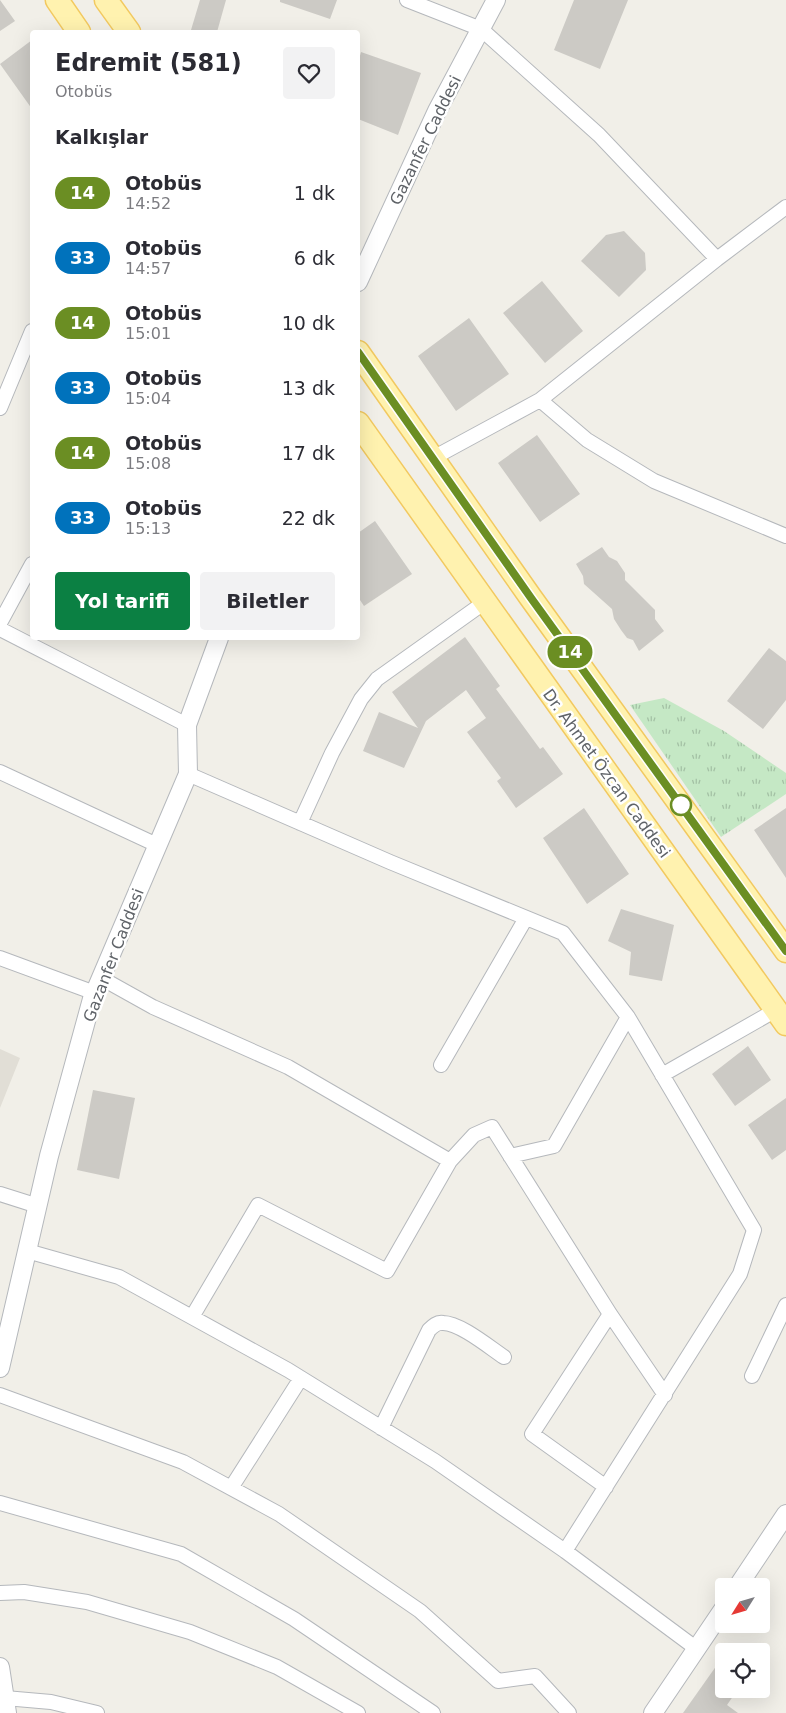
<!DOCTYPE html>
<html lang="tr">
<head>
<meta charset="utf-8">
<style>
	body { margin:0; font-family:"DejaVu Sans",sans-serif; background:#f2f2f3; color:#2b2b33; height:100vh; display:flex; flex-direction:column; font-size:19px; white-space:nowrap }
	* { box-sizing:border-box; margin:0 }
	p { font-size:16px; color:#7c7c81 }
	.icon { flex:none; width:28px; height:28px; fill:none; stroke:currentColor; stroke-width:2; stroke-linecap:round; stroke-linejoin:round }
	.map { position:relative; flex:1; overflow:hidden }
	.details { position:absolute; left:30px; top:30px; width:330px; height:610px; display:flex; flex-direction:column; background:#fff; border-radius:5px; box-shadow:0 5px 20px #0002 }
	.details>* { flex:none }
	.badge { padding:0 10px; border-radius:16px; font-size:18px; line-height:32px }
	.needle { width:32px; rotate:233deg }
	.controls { position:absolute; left:715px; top:1578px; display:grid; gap:10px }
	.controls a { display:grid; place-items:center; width:55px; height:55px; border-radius:5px; background:#fff; box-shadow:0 5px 20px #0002; font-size:25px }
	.map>.badge { position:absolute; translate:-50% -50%; box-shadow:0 0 0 2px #fff }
	h2 { padding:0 25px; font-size:19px; line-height:45px }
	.round { display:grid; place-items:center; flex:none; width:52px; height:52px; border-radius:5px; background:#f2f2f3 }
	.summary { display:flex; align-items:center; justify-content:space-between; height:85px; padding:0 25px }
	h1 { font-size:24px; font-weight:700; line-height:38px }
	.primary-button { display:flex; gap:10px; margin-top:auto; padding:10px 25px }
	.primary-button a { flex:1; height:58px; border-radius:5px; background:#0b8043; color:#fff; font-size:20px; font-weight:700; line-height:58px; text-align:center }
	.primary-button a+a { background:#f2f2f3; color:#2b2b33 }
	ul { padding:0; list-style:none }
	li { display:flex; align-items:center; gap:15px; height:65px; padding:0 25px }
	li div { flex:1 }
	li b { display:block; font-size:19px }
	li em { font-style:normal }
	li .badge { min-width:55px; font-weight:700; text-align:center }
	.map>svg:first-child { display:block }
	.education { fill:#e1ded6 }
	.grass { fill:url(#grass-tufts) }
	.building { fill:#cccac5 }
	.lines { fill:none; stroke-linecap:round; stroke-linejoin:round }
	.minor-casing { stroke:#b5b8bc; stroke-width:16 }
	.tertiary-casing { stroke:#b5b8bc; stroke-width:20 }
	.primary-casing { stroke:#f2c960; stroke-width:25 }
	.minor { stroke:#fff; stroke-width:14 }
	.tertiary { stroke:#fff; stroke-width:18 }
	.primary { stroke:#fff2af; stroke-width:22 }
	.line-casing { stroke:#fff; stroke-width:11 }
	.line { stroke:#6b8e23; stroke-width:8 }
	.stop-dot { fill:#fff; stroke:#6b8e23; stroke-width:2.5 }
	.labels { text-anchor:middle; stroke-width:5; stroke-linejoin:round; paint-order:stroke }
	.street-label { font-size:16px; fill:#5f6368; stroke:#fff }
</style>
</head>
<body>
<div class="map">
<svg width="786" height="1713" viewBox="0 0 786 1713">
	<defs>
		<pattern id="grass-tufts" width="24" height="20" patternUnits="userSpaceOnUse" patternTransform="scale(1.25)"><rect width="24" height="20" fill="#c5e8c5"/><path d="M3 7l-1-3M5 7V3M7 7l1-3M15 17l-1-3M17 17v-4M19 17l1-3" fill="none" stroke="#a3c0a4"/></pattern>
	</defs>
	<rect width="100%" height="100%" fill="#f1efe8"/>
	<path class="education" d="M 0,1049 L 20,1058 L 0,1108 Z"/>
	<path class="grass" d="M 664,698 L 724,731 L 786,773 L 786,794 L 721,837 L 630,705 Z"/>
	<path class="building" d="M 0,0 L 15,21 L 0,31 Z
		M 200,0 L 226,0 L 217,32 L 191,30 Z
		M 280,0 L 337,0 L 330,19 L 280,2 Z
		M 574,0 L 628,0 L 600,69 L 554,50 Z
		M 32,40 L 32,109 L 0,64 Z
		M 361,52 L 421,73 L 398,135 L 358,119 L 358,63 Z
		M 624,231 L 645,253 L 646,270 L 619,297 L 581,261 L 606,235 Z
		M 542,281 L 583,331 L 545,363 L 503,313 Z
		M 469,318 L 509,374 L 456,411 L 418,356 Z
		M 537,435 L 580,494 L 540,522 L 498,463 Z
		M 375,521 L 412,574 L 364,606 L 358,597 L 358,533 Z
		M 602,547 L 609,557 L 617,561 L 625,573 L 625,580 L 655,610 L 655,619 L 664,631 L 639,651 L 633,640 L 627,638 L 621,630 L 614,619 L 612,609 L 584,584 L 583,576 L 576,564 Z
		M 465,637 L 500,686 L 496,689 L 540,749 L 543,747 L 563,774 L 516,808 L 497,781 L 501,778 L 467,732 L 486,718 L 466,690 L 426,721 L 404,768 L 363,751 L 379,712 L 418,728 L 392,692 Z
		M 769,648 L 786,661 L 786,700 L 763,729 L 727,701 Z
		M 584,808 L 629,874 L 587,904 L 543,838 Z
		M 786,808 L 786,878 L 754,830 Z
		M 621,909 L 674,925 L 662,981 L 629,975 L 631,952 L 608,941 Z
		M 748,1046 L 771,1080 L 735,1106 L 712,1074 Z
		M 93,1090 L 135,1098 L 119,1179 L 77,1170 Z
		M 786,1098 L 786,1150 L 772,1160 L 748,1125 Z
		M 724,1655 L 724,1689 L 738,1689 L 727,1705 L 738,1713 L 683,1713 Z"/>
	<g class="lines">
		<g class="minor-casing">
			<path id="minor" d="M 407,0 L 481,29 L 599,135 L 717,259
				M 540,400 L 587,440 L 654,481 L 786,536
				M 0,408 L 32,331
				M 433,458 L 540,400 L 717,259 L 786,207
				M 0,623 L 32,564
				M 0,629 L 187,725
				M 0,772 L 157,845
				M 188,774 L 390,862 L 563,933 L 628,1017 L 754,1230 L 740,1274 L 565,1551
				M 300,823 L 332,753 L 361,699 L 377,679 L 485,602
				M 0,958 L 95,993
				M 101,978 L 153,1007 L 288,1067 L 450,1161 L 474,1135 L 492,1127 L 610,1314 L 665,1395
				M 441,1065 L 526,918
				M 662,1075 L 776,1010
				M 510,1156 L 554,1146 L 628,1017
				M 0,1194 L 38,1206
				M 27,1251 L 119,1277 L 288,1370 L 435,1461 L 565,1551 L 697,1649
				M 192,1317 L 258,1205 L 387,1271 L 450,1161
				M 752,1376 L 786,1305
				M 0,1395 L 183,1462 L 279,1514 L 420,1611 L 498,1681 L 535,1676 L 569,1713
				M 381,1428 L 429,1330 C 433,1326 437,1322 443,1323 C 460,1323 489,1347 504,1357
				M 606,1487 L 532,1434 L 610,1314
				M 231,1488 L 301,1378
				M 0,1503 L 181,1554 L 294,1619 L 433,1713
				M 0,1593 L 24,1592 L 87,1602 L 190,1632 L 277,1667 L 358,1713
				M 5,1698 L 51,1702 L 97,1713"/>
		</g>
		<g class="tertiary-casing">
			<path id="tertiary" d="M 358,282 L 437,111 L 496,0
				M 0,1368 L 49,1156 L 92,999 L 188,774 L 187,725 L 219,638
				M 738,1586 L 786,1514
				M 0,1667 L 7,1713
				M 653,1713 L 724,1608"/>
		</g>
		<g class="primary-casing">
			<path id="primary" d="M 57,0 L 79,32
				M 106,0 L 129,32
				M 358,352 L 531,598 L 786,951
				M 358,423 L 786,1024"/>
		</g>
		<use href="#minor" class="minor"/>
		<use href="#tertiary" class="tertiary"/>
		<use href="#primary" class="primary"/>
	</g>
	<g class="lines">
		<g class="line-casing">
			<path id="line" d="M 358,352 L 531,598 L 786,951"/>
		</g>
		<use href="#line" class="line"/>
	</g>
	<circle class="stop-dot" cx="681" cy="805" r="10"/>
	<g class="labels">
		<g class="street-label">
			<text transform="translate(425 140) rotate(-64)" y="6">Gazanfer Caddesi</text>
			<text transform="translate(607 773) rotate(54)" y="6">Dr. Ahmet Özcan Caddesi</text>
			<text transform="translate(113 955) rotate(-69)" y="6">Gazanfer Caddesi</text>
		</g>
	</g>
</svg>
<div class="controls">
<a><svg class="needle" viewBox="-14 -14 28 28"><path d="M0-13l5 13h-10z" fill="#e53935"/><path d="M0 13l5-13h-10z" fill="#7c7c81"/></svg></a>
<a><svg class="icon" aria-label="locate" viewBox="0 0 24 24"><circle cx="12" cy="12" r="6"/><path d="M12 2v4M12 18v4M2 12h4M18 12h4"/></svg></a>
</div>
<b class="badge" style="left:570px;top:652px;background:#6b8e23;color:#fff">14</b>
<section class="details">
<div class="summary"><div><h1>Edremit (581)</h1><p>Otobüs</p></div><a class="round"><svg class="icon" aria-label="heart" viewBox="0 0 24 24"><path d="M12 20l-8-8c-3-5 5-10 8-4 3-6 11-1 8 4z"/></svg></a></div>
<h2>Kalkışlar</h2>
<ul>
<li><span class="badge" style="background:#6b8e23;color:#fff">14</span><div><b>Otobüs</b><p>14:52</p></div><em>1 dk</em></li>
<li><span class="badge" style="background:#0072bc;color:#fff">33</span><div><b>Otobüs</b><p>14:57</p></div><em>6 dk</em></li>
<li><span class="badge" style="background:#6b8e23;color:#fff">14</span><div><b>Otobüs</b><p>15:01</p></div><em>10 dk</em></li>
<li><span class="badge" style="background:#0072bc;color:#fff">33</span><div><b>Otobüs</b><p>15:04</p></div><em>13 dk</em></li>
<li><span class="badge" style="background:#6b8e23;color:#fff">14</span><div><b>Otobüs</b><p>15:08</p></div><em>17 dk</em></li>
<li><span class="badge" style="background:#0072bc;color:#fff">33</span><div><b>Otobüs</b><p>15:13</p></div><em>22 dk</em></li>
</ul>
<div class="primary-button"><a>Yol tarifi</a><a>Biletler</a></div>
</section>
</div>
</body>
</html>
